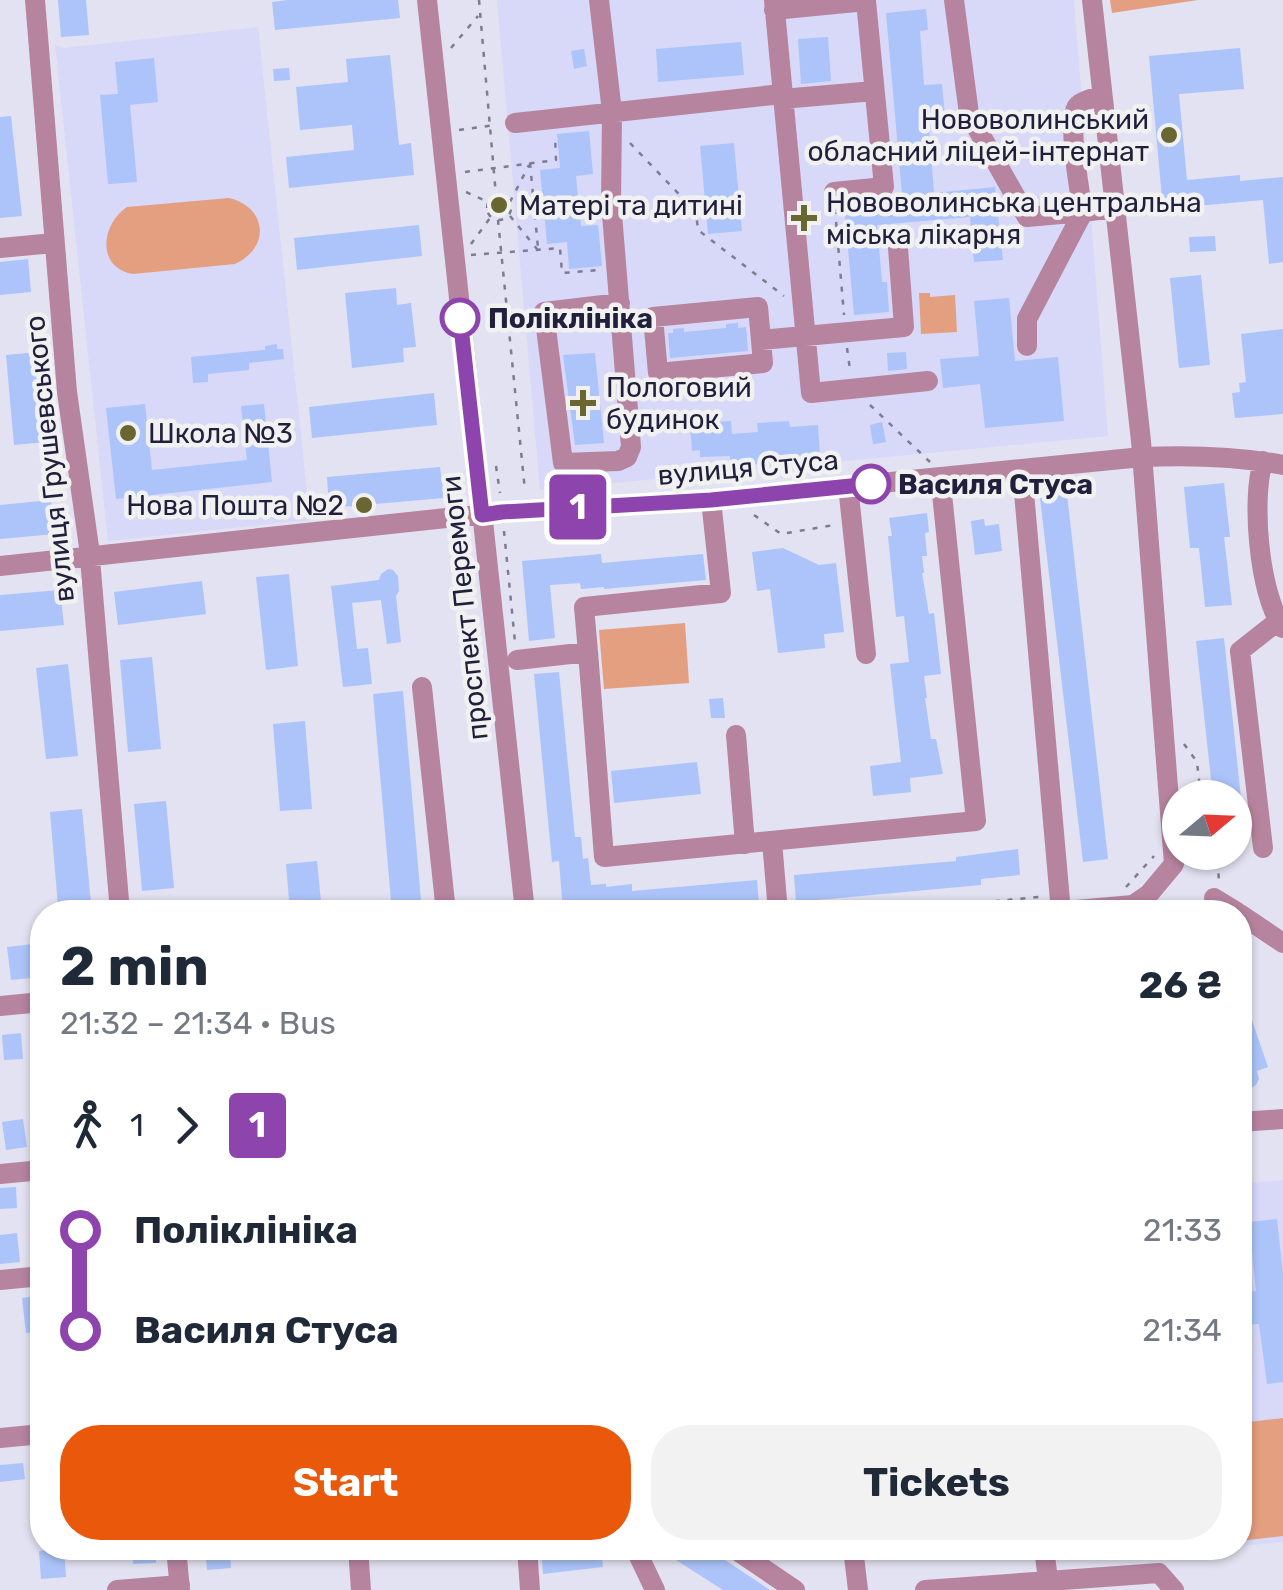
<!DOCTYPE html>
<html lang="en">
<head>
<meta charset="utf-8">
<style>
	body { margin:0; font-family:Rubik,sans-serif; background:#f2f2f3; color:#1f2937; height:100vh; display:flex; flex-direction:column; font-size:38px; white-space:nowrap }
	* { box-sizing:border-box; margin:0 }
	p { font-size:32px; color:#747a83 }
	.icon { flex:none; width:55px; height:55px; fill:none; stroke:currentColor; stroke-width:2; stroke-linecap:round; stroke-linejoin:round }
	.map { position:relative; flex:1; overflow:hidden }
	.panel { position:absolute; left:30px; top:900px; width:1222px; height:660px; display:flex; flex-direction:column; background:#fff; border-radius:40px; box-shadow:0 2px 8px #0004 }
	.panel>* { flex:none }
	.badge { padding:0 20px; border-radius:8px; font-size:35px; line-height:65px }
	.needle { width:65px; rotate:71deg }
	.tools { position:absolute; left:1162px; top:780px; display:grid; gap:20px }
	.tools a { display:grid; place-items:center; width:90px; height:90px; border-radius:50%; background:#fff; box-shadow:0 2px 8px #0004; font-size:50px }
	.map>.badge { position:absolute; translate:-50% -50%; box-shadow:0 0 0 5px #fff }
	.legs { display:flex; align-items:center; gap:15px; height:110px; padding:0 30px; font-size:32px }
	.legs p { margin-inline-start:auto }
	.headline { display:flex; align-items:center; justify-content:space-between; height:170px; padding:0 30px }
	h1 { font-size:55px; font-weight:700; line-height:75px }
	.primary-button { display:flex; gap:20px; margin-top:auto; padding:20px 30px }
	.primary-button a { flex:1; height:115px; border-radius:40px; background:#ea580c; color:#fff; font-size:40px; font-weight:700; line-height:115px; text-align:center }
	.primary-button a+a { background:#f2f2f3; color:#1f2937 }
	ul { padding:0 30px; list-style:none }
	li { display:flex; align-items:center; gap:35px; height:100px; font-size:38px }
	li i { display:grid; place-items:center; width:15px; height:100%; margin:0 12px; background:currentColor }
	li i::after { content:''; width:25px; height:25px; margin:-12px; border:8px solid; border-radius:50%; background:#fff }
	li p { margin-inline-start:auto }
	li:first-child i { background:linear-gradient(#0000 50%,currentColor 0) }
	li:last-child i { background:linear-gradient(currentColor 50%,#0000 0) }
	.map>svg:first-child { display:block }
	.built { fill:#d8d8f9 }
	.green { fill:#e49f80 }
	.building { fill:#acc4f9 }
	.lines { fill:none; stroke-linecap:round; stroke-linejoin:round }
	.path { stroke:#7d7c93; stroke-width:2.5; stroke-dasharray:5 8; stroke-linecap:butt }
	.minor { stroke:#b7849f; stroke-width:20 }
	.line-1-casing { stroke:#fff; stroke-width:22 }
	.line-1 { stroke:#8e44ad; stroke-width:15 }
	.poi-dot { fill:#696632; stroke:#f1f1f1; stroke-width:4 }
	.stop-1-dot { fill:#fff; stroke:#8e44ad; stroke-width:5 }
	.labels { text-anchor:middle; stroke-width:9; stroke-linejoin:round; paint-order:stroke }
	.poi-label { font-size:28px; fill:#211f3c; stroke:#f1f1f1; text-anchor:start }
	.stop-label { font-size:28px; font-weight:bold; fill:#211f3c; stroke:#f1f1f1; text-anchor:start }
	.street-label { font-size:28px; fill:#211f3c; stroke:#f1f1f1 }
</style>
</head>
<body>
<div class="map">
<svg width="1283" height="1590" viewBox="0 0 1283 1590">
	<rect width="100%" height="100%" fill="#e2e2f2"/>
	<path class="built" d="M 497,0 L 1074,0 L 1108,436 L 540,490 Z
		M 258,27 L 310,520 L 108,541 L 55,44 L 62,48 Z
		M 1283,1180 L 1283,1542 L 1240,1546 L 1240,1184 Z"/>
	<path class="green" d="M 1110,0 L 1198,0 L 1112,13 Z
		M 229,198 C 267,207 271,247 235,264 L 133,274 C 96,268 101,224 127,207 Z
		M 919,293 L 930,293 L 930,297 L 955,295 L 957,332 L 921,334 Z
		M 685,623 L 689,683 L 604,689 L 599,630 Z
		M 1283,1418 L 1283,1536 L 1240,1541 L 1240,1423 Z"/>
	<path class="building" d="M 58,0 L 86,0 L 89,35 L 61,37 Z
		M 288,0 L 398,0 L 400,18 L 275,30 L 272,2 Z
		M 926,9 L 928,30 L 920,31 L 924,85 L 942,84 L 946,127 L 929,129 L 934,193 L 995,187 L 1003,260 L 974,262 L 970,217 L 877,225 L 882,282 L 887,282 L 889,312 L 854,315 L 844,205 L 885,201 L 895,195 L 902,194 L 886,13 Z
		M 828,37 L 831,81 L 801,84 L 798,39 Z
		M 741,42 L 744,75 L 658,82 L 656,49 Z
		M 1240,48 L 1244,89 L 1179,94 L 1187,180 L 1240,175 L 1240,181 L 1283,177 L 1283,262 L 1269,264 L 1263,200 L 1163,209 L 1149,56 Z
		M 584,49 L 587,66 L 574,69 L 571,51 Z
		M 390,55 L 399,145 L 411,143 L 414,175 L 289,188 L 286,157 L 354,150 L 352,125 L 300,130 L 296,87 L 348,82 L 346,59 Z
		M 154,58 L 158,102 L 130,105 L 137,182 L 108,184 L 100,95 L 118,94 L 115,62 Z
		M 289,68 L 290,80 L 274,81 L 273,69 Z
		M 11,116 L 22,216 L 0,218 L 0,117 Z
		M 589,131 L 593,174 L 576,176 L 581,226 L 598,225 L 602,266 L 569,269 L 567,242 L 547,244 L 540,170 L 560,168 L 557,134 Z
		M 734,143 L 742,231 L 708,234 L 700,146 Z
		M 419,225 L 422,256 L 297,270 L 294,238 Z
		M 1215,236 L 1216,251 L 1190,252 L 1189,237 Z
		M 28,259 L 31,292 L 0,295 L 0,262 Z
		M 1201,275 L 1210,365 L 1179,368 L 1170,278 Z
		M 396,288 L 397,305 L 411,303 L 416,347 L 403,348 L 404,362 L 352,368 L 345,293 Z
		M 1009,298 L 1015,361 L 1058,357 L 1064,421 L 985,428 L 980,384 L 943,388 L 940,359 L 979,356 L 974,301 Z
		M 738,323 L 738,328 L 746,327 L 748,351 L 670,358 L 668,333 L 673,333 L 673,329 L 684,328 L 684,332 L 726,328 L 726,324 Z
		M 1283,329 L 1283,414 L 1235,418 L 1232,393 L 1240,392 L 1239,383 L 1246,382 L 1241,334 Z
		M 277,344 L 277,349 L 283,349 L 284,359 L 249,363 L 249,370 L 208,374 L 208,382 L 193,383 L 191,357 L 265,350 L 265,346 Z
		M 38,352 L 46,442 L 14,445 L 6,355 Z
		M 906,352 L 907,369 L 888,371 L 887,353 Z
		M 595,353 L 604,443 L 575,445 L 563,355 Z
		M 434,393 L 437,425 L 312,438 L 309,407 Z
		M 145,404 L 152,470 L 247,460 L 241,406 L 264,404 L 272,482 L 116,499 L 106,408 Z
		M 731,421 L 732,434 L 758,432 L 757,423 L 789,421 L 790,427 L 818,425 L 820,457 L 788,459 L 788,455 L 762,457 L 762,464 L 730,466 L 730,456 L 700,457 L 700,450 L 692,451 L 690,424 Z
		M 882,422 L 886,442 L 873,444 L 870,425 Z
		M 440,467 L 444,498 L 329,508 L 327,477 Z
		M 1224,483 L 1230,537 L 1224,537 L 1232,605 L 1205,607 L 1199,548 L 1190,548 L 1184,487 Z
		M 1067,494 L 1108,859 L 1083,862 L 1040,498 Z
		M 51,500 L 55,534 L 0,539 L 0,505 Z
		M 927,513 L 929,532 L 925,533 L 927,556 L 922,556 L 924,573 L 922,573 L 929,614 L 934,613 L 941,674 L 924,676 L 927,698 L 925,698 L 931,739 L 936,739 L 943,774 L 910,778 L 911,792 L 873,796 L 870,766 L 901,762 L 890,664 L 909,662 L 904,616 L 896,617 L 888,536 L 892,536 L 889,518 Z
		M 984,519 L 985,526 L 999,524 L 1002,551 L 975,555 L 971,521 Z
		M 783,548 L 819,565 L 836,563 L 844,632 L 824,634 L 825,648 L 778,653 L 770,589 L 757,591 L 752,552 Z
		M 601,554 L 602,563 L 703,554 L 706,580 L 604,589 L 604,587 L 581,589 L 580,583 L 550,585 L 555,638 L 529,641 L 522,561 Z
		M 388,569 L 393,570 L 398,576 L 399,591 L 396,596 L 401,642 L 387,644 L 381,600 L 352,603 L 357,649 L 368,648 L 372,684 L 343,687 L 331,586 L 379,580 L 381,574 Z
		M 289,574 L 298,666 L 266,670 L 256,577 Z
		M 202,581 L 206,614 L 118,625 L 114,592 Z
		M 60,590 L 64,625 L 0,631 L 0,595 Z
		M 1224,638 L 1241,798 L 1213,798 L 1196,641 Z
		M 152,657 L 161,749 L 128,752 L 120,660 Z
		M 68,664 L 78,756 L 46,759 L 36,668 Z
		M 559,672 L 575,837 L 581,837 L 583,859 L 588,858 L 591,885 L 606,884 L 606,887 L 632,884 L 632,891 L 757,880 L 759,905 L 660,912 L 610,912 L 610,908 L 563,912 L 559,861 L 552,862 L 534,674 Z
		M 403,691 L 422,912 L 392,912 L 373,694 Z
		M 723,698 L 725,718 L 711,718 L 709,699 Z
		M 305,721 L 312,809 L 280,811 L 273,724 Z
		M 697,762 L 701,794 L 614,803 L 611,771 Z
		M 166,801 L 174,888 L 142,891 L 134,804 Z
		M 82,809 L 91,903 L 58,906 L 50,812 Z
		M 1018,849 L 1020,875 L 981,879 L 981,885 L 796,902 L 794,875 L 956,861 L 956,857 Z
		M 317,861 L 322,912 L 290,912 L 286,864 Z
		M 42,943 L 42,977 L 11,980 L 7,947 Z
		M 1240,991 L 1242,991 L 1268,1067 L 1257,1071 L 1259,1079 L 1256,1085 L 1248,1090 L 1240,1091 Z
		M 21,1033 L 23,1059 L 4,1060 L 2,1035 Z
		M 23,1119 L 27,1147 L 6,1150 L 2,1122 Z
		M 16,1187 L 17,1208 L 0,1209 L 0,1188 Z
		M 1277,1219 L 1283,1274 L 1283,1382 L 1267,1384 L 1259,1324 L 1240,1325 L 1240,1293 L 1256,1291 L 1249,1222 Z
		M 17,1233 L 20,1262 L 0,1264 L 0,1235 Z
		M 42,1295 L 42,1331 L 26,1333 L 22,1298 Z
		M 23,1463 L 25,1479 L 0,1482 L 0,1465 Z
		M 132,1548 L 155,1548 L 156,1563 L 133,1564 Z
		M 205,1548 L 230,1548 L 231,1568 L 207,1570 Z
		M 476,1548 L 511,1548 L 511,1556 L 477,1559 Z
		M 541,1548 L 601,1548 L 603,1567 L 543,1574 Z
		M 684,1548 L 715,1548 L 713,1552 L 770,1590 L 723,1590 L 676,1560 Z
		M 64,1549 L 66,1577 L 41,1579 L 39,1551 Z"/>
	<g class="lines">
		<path class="path" d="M 479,0 L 496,196
			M 451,48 L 478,16
			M 459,130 L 495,125
			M 630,143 L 696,212 L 698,230 L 784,296
			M 530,163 L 538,248
			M 465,172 L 556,160 L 555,135
			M 466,192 L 486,201
			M487 208a12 12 0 1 1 24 0a12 12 0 1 1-24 0Z
			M 510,202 L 529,165
			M 835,209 L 844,315
			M 510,216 L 537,249
			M 498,220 L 525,491
			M 471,244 L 490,218
			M 471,255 L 560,248 L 562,273 L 599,270
			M 847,348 L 850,370
			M 870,405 L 930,462
			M 496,466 L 500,493
			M 754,515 L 781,534 L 834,525
			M 504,531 L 515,642
			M 1184,744 L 1197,762 L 1201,798
			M 1207,852 L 1207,857 L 1218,868 L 1219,881
			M 1126,887 L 1154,856
			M 878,912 L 1039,897"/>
		<path class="minor" d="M 35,0 L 67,392 L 89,547 L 120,912
			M 427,0 L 525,912
			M 599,0 L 612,112 L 611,202 L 631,447 L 627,457 L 618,461 L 563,463 L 544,312 L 620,303
			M 774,0 L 811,393 L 928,381
			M 954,0 L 969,114 L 1027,217 L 1083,212
			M 774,10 L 866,1 L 884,187 L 834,192
			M 1101,96 C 1094,98 1083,100 1078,105 C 1066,116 1080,194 1083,212 L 1114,208
			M 782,99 L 874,91
			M 515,123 L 782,94
			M 0,248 L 54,243
			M 758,307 L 763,363 L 658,373 L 653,317 Z
			M 761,340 L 904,327 L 898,248
			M 1027,346 L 1027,319 L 1083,212
			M 1263,461 C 1251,501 1259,593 1283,628
			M 1022,470 L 1061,912
			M 848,486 L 866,654
			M 0,566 L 502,512 L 711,500 L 1142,457 C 1189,455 1237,456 1283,465
			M 588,652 L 584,607 L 721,593 L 711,500
			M 517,660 L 588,652 L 604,857 L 976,821 L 942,494
			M 422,687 L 446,912
			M 736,735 L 745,844
			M 772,841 L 778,912
			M 1263,848 L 1240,651 L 1278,621
			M 1214,898 L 1237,912
			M 1053,912 L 1133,905 L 1149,894 L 1174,864 L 1141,441 L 1092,0
			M 1240,914 L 1283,943
			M 0,1006 L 42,1002
			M 1240,1122 L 1283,1119
			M 0,1174 L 42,1170
			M 0,1280 L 42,1276
			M 0,1438 L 42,1434
			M 176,1548 L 180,1590
			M 358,1548 L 361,1590
			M 527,1548 L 530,1590
			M 635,1548 L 655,1590
			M 733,1548 L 795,1590
			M 853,1548 L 858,1590
			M 1044,1548 L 1048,1580
			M 117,1590 L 180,1585
			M 925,1590 L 1159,1573 L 1174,1590"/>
	</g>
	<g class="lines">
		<g class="line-1-casing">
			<path id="line-1" d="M 460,318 L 482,515 L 502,512 L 711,500 L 871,484"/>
		</g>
		<use href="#line-1" class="line-1"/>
	</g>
	<g class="poi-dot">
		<circle cx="1169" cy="135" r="10"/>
		<circle cx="499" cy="205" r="10"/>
		<path d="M799 203h10v10h10v10h-10v10h-10v-10h-10v-10h10z"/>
		<path d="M578 388h10v10h10v10h-10v10h-10v-10h-10v-10h10z"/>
		<circle cx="128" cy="433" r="10"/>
		<circle cx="364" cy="505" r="10"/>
	</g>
	<g class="stop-1-dot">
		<circle cx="460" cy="318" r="18"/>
		<circle cx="871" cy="484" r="18"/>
	</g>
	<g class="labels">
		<g class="poi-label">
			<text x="1149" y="129" text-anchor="end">Нововолинський<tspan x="1149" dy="32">обласний ліцей-інтернат</tspan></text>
			<text x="826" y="212">Нововолинська центральна<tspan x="826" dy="32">міська лікарня</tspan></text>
			<text x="519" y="215">Матері та дитині</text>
			<text x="606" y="397">Пологовий<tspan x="606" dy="32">будинок</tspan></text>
			<text x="148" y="443">Школа №3</text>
			<text x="344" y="515" text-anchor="end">Нова Пошта №2</text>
		</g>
		<g class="stop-label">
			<text x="488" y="328">Поліклініка</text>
			<text x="898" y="494">Василя Стуса</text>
		</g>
		<g class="street-label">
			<text transform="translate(49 459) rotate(-96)" y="10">вулиця Грушевського</text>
			<text transform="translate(748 467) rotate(-5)" y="10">вулиця Стуса</text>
			<text transform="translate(464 608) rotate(-96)" y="10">проспект Перемоги</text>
		</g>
	</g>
</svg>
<div class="tools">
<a><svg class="needle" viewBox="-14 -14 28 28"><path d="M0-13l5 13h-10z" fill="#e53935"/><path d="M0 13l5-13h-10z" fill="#747a83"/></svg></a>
</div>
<b class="badge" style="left:578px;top:507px;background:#8e44ad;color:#fff">1</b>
<section class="panel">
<div class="headline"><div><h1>2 min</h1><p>21:32 – 21:34 · Bus</p></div><b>26 ₴</b></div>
<div class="legs"><svg class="icon" aria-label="walk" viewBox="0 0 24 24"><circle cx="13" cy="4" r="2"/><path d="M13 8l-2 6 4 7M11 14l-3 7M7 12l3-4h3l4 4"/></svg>1<svg class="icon" aria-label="forward" viewBox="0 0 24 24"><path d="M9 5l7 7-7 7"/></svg><b class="badge" style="background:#8e44ad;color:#fff">1</b></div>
<ul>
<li><i style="color:#8e44ad"></i><b>Поліклініка</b><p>21:33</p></li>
<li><i style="color:#8e44ad"></i><b>Василя Стуса</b><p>21:34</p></li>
</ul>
<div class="primary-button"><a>Start</a><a>Tickets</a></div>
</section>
</div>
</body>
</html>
